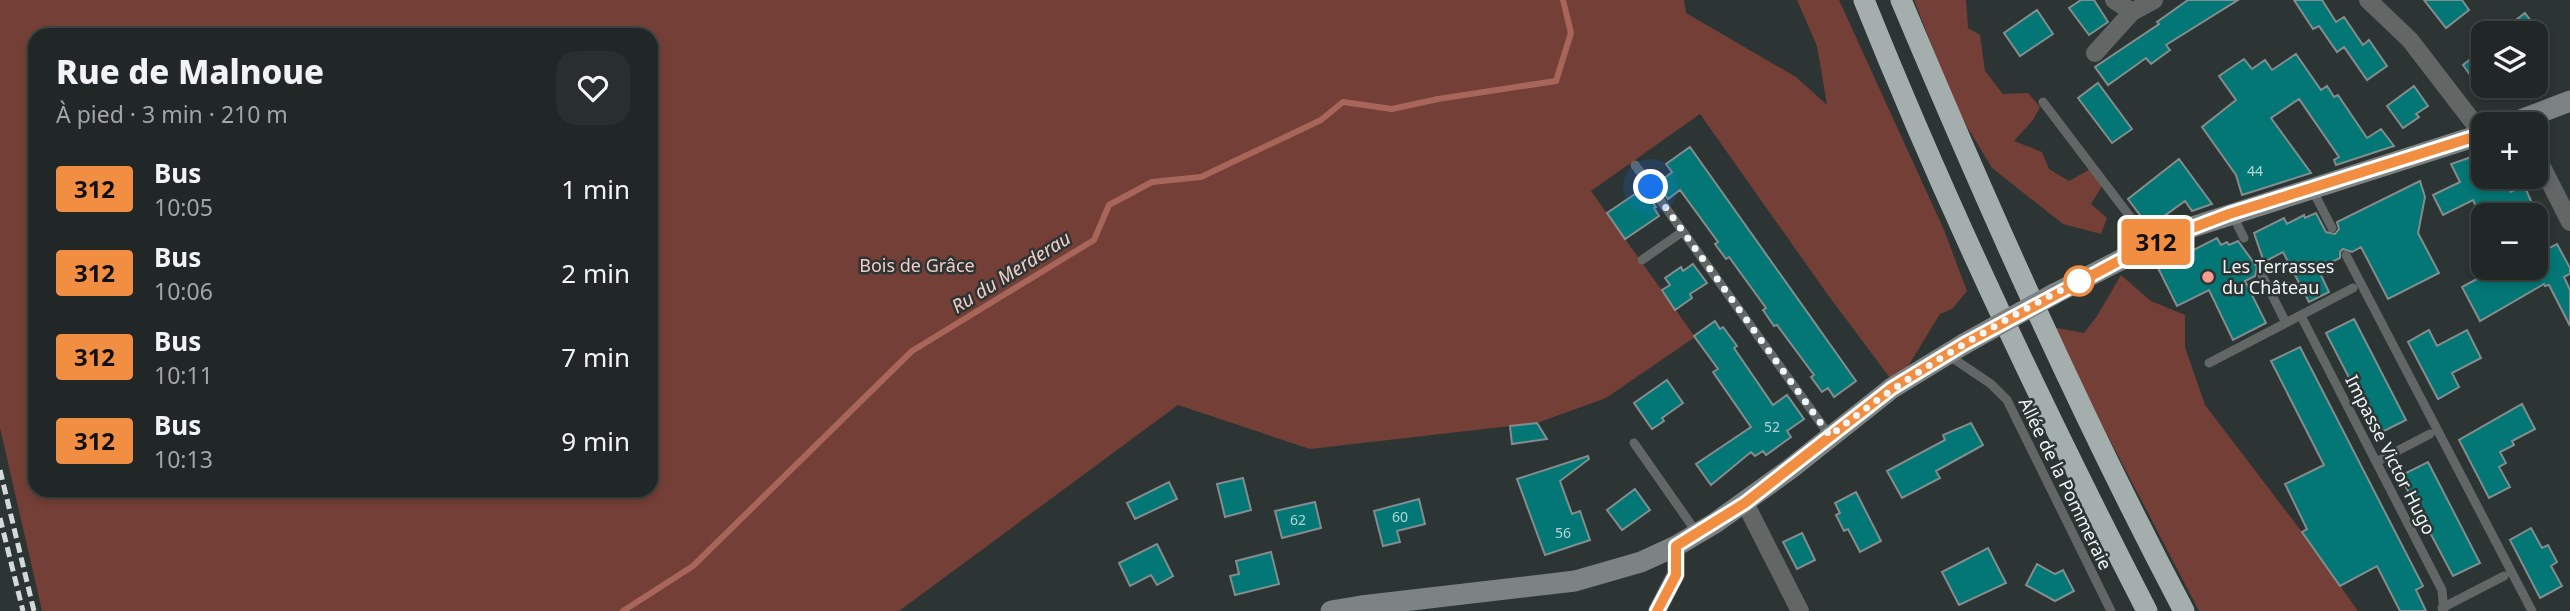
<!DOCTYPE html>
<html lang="fr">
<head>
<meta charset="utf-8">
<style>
	body { margin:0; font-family:"Noto Sans",sans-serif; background:#292f2f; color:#f1f3f6; height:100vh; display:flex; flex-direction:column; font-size:26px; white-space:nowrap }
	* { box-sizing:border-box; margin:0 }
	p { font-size:23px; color:#a2a5a7 }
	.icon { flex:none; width:38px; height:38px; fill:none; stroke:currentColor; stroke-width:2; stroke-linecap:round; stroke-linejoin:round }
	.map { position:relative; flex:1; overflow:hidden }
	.drawer { position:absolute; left:28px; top:28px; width:630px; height:469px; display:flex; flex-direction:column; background:#212727; border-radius:21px; box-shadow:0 4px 10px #0003,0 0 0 2px #3e4444 }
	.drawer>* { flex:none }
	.badge { padding:0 14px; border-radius:5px; font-size:24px; line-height:46px }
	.tools { position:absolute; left:2471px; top:21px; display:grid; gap:14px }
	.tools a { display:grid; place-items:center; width:77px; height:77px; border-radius:14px; background:#212727; box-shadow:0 4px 10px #0003,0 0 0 2px #3e4444; font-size:35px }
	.you { position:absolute; width:35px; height:35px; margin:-18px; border:5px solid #fff; border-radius:50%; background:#1a73e8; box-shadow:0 0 0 10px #1a73e833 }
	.map>.badge { position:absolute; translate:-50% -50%; box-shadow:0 0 0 4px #fff }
	.round { display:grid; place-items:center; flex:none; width:74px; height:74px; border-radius:21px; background:#292f2f }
	.overview { display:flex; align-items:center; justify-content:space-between; height:119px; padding:0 28px }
	h1 { font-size:33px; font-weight:800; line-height:52px }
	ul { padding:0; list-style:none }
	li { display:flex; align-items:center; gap:21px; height:84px; padding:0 28px }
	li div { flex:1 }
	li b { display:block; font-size:26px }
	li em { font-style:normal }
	li .badge { min-width:77px; font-weight:700; text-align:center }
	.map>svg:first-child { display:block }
	.green { fill:#743f36; fill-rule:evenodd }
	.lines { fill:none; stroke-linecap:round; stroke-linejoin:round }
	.stream { stroke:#a8665b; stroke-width:6 }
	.building { fill:#037775; stroke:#838d8d; stroke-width:2 }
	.lane { stroke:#626766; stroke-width:9 }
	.street { stroke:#626766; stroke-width:18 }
	.secondary { stroke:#7d8383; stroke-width:21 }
	.highway { stroke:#a3aead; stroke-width:21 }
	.rail { stroke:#d4dada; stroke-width:5; stroke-dasharray:10 5; stroke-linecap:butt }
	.secondary-bridge { stroke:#7d8383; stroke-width:21 }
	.line-casing { stroke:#fff; stroke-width:16 }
	.line { stroke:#f28e42; stroke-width:10 }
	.walk { stroke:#f1f6f6; stroke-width:7; stroke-dasharray:0 12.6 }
	.poi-dot { fill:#f59d8e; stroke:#2c3434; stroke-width:2.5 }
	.stop-dot { fill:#fff; stroke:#f28e42; stroke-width:3.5 }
	.labels { text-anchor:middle; stroke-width:5; stroke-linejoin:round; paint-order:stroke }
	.number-label { font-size:14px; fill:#b6d6d6 }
	.park-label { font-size:18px; fill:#f4ccc4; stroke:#2c3434 }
	.poi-label { font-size:18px; fill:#f1f6f6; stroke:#2c3434; text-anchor:start }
	.street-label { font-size:18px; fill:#f1f6f6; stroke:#2c3434 }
	.water-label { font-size:19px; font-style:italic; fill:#f4ccc4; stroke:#2c3434 }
</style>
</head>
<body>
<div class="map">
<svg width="2570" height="611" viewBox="0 0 2570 611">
	<rect width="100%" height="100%" fill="#2c3434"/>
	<path class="green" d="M 0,0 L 1684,0 L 1686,13 L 1796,77 L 1827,105 L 1817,46 L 1797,0 L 1839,0 L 1944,230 L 1967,291 L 1952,309 L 1940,314 L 1896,386 L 1828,295 L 1700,114 L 1591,191 L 1695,337 L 1606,398 L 1537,423 L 1310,449 L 1178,405 L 899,611 L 42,611 L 0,428 ZM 35,35 L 651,35 L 651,490 L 35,490 Z
		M 1914,0 L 1966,0 L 1968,28 L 1980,35 L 1985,71 L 2003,94 L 2028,93 L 2040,107 L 2033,120 L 2014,141 L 2042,152 L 2049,169 L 2069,181 L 2094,167 L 2104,183 L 2091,204 L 2107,218 L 2101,234 L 2063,224 L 1992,168 L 1957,110 Z
		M 2121,275 L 2151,301 L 2185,315 L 2185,347 L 2205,405 L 2302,532 L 2358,611 L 2199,611 L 2051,327 L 2084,333 L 2097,316 Z"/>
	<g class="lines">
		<path class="stream" d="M 623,611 L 693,566 L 912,351 L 1094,240 L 1109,205 L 1152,182 L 1201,177 L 1321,120 L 1343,102 L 1392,109 L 1438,99 L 1556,81 L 1571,33 L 1563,0"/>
	</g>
	<path class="building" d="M 2081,0 L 2094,0 L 2108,22 L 2089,35 L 2069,8 Z
		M 2188,0 L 2238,0 L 2166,45 L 2170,50 L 2151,64 L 2146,58 L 2108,85 L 2095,67 L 2159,24 L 2157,22 Z
		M 2294,0 L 2322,0 L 2336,22 L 2344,17 L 2363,45 L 2369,40 L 2387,66 L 2367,80 L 2344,47 L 2337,52 L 2319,26 L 2313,29 Z
		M 2424,0 L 2462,0 L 2469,10 L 2446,28 Z
		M 2037,10 L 2053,34 L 2020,56 L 2004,33 Z
		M 2525,13 L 2540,33 L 2499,33 Z
		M 2483,49 L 2483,93 L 2463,65 Z
		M 2296,54 L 2321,90 L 2327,86 L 2334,97 L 2338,95 L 2367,138 L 2381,129 L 2394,146 L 2336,165 L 2334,160 L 2339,157 L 2299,99 L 2271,118 L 2311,173 L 2242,195 L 2236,175 L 2202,127 L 2236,100 L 2219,76 L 2244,59 L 2252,69 L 2265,60 L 2272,70 Z
		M 2098,83 L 2132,129 L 2112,143 L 2078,98 Z
		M 2414,86 L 2428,106 L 2416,114 L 2419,117 L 2403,128 L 2387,106 Z
		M 1690,147 L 1856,381 L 1834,397 L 1828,388 L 1822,392 L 1811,377 L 1814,375 L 1777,325 L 1774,326 L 1763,310 L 1766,308 L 1729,257 L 1726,259 L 1715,244 L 1718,242 L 1680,190 L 1668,199 L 1657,184 L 1672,172 L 1666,164 Z
		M 2483,153 L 2483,177 L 2502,177 L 2511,192 L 2524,185 L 2537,215 L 2480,215 L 2473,200 L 2443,215 L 2433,195 L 2460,182 L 2451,164 Z
		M 2179,159 L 2212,204 L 2192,211 L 2185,201 L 2149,227 L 2128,199 Z
		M 2420,181 L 2425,197 L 2418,233 L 2439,273 L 2388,299 L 2361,247 L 2352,252 L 2343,249 L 2340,252 L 2340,258 L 2318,269 L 2329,292 L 2309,302 L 2283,252 L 2264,262 L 2254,233 L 2284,218 L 2287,224 L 2304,215 L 2305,218 L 2316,213 L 2326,232 L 2335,234 L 2339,229 L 2337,222 Z
		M 1641,190 L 1644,193 L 1646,192 L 1656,207 L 1654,208 L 1659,216 L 1625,239 L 1607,213 Z
		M 2217,238 L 2221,245 L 2227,242 L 2229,245 L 2238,241 L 2257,267 L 2255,276 L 2245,281 L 2266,323 L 2233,340 L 2209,290 L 2177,306 L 2158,268 Z
		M 2557,244 L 2570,268 L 2570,274 L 2564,277 L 2570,290 L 2570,326 L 2549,285 L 2545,286 L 2544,284 L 2480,321 L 2462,287 L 2488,273 L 2485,268 L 2546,268 L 2539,253 Z
		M 1693,264 L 1707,283 L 1690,294 L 1692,298 L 1675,310 L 1662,290 L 1670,285 L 1665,278 L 1681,267 L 1683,271 Z
		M 2354,319 L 2406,420 L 2378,434 L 2326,333 Z
		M 1715,321 L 1720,329 L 1723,327 L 1737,346 L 1734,348 L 1773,405 L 1787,395 L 1804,419 L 1787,431 L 1791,437 L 1766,455 L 1763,451 L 1755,456 L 1751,452 L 1711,485 L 1696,464 L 1751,427 L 1713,372 L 1718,369 L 1694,336 Z
		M 2429,330 L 2437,346 L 2467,330 L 2481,358 L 2452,373 L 2459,387 L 2438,399 L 2408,342 Z
		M 2300,347 L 2423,586 L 2416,590 L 2426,611 L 2400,611 L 2377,566 L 2340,586 L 2302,532 L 2307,529 L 2285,484 L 2324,465 L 2271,361 Z
		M 1667,380 L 1683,403 L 1662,418 L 1664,421 L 1652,429 L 1634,403 Z
		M 2522,404 L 2535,429 L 2512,441 L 2514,445 L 2500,452 L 2506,463 L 2499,467 L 2510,487 L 2489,498 L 2459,440 Z
		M 1537,423 L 1547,439 L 1512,444 L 1510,426 Z
		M 1971,423 L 1983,445 L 1936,471 L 1940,478 L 1902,498 L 1887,471 L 1945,440 L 1943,435 Z
		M 1588,456 L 1589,459 L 1560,481 L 1572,514 L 1580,511 L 1590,540 L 1545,555 L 1517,479 Z
		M 2428,462 L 2480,563 L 2453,576 L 2400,476 Z
		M 1243,478 L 1251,510 L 1225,517 L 1217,484 Z
		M 1169,482 L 1177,499 L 1135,519 L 1127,503 Z
		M 1635,489 L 1650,510 L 1622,530 L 1607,510 Z
		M 1856,492 L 1881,541 L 1860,552 L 1848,529 L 1844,531 L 1836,515 L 1840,513 L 1835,503 Z
		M 1419,499 L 1425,524 L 1397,531 L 1400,542 L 1383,546 L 1374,511 Z
		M 1315,502 L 1321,528 L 1282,538 L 1275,511 Z
		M 2531,528 L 2542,548 L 2548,545 L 2557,562 L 2551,566 L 2562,586 L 2540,598 L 2510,540 Z
		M 1802,533 L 1815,560 L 1797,569 L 1783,542 Z
		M 1157,544 L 1173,576 L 1157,585 L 1151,575 L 1130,586 L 1119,563 Z
		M 1988,548 L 2006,583 L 1959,605 L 1942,572 Z
		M 1271,552 L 1279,584 L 1235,595 L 1230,576 L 1239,574 L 1236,561 Z
		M 2037,564 L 2055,574 L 2063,570 L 2074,591 L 2055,601 L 2026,585 Z"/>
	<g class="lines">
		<path class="lane" d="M 2043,102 L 2150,243
			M 1635,165 L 1830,436
			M 2312,189 L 2332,228
			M 2232,214 L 2244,238
			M 2346,255 L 2532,611
			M 1642,260 L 1682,232
			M 2261,273 L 2286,323
			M 2301,316 L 2442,590 L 2444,611
			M 1948,355 L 1991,384 L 2007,400 L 2111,611
			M 2209,363 L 2353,288
			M 1634,443 L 1697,533
			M 2376,462 L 2430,434
			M 2442,608 L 2504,576"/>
		<path class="street" d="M 2114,0 L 2132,12
			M 2368,0 L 2410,40 L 2483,135
			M 2095,53 L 2132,12 L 2154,0
			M 2536,155 L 2570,222
			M 1745,503 L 1800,611
			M 1657,611 L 1676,574 L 1676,546"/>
		<path class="secondary" d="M 2510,124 L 2570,101
			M 2054,294 L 2144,248 L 2186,229 L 2483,134
			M 1331,611 L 1361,606 L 1575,581 L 1641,562 L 1676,546 L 1715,523 L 1790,469 L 1892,388 L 1964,344"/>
		<path class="highway" d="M 1864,0 C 1948,209 2044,411 2147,611
			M 1901,0 C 1988,207 2079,412 2184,611"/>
		<path class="rail" d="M 0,470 L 34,611
			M 0,518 L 23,611"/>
		<path class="secondary-bridge" d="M 1964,344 L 2054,294"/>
	</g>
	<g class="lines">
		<g class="line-casing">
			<path id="line" d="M 1657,611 L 1676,575 L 1676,546 L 1745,503 L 1892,388 L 1964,344 L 2126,257 L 2163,239 L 2229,214 L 2483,134"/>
		</g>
		<use href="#line" class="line"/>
		<path class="walk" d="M 1651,187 L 1830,436 C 1908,373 1994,325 2082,279 L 2079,281"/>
	</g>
	<circle class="poi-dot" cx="2208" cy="277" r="7"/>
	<circle class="stop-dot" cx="2079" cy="281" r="14"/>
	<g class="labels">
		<g class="number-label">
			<text x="2255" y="176">44</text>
			<text x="1772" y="432">52</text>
			<text x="1400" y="522">60</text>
			<text x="1298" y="525">62</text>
			<text x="1563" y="538">56</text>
		</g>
		<g class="park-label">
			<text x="917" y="272">Bois de Grâce</text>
		</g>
		<g class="poi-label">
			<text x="2222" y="273">Les Terrasses<tspan x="2222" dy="21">du Château</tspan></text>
		</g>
		<g class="street-label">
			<text transform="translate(2390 455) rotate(63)" y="6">Impasse Victor Hugo</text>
			<text transform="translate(2065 484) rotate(64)" y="6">Allée de la Pommeraie</text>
		</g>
		<g class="water-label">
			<text transform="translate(1011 272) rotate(-32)" y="7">Ru du Merderau</text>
		</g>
	</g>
</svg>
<div class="tools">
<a><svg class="icon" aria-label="layers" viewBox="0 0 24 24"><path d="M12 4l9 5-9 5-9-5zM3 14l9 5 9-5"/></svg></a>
<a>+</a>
<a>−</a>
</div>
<div class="you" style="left:1651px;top:187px"></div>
<b class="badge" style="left:2156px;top:242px;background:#f28e42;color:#111">312</b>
<section class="drawer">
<div class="overview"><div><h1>Rue de Malnoue</h1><p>À pied · 3 min · 210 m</p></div><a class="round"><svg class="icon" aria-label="heart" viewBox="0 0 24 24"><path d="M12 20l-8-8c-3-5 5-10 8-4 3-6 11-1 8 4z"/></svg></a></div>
<ul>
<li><span class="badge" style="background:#f28e42;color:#111">312</span><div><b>Bus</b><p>10:05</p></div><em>1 min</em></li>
<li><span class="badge" style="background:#f28e42;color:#111">312</span><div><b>Bus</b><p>10:06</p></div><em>2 min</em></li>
<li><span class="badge" style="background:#f28e42;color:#111">312</span><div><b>Bus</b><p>10:11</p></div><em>7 min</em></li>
<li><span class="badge" style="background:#f28e42;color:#111">312</span><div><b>Bus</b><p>10:13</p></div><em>9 min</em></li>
</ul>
</section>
</div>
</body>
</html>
